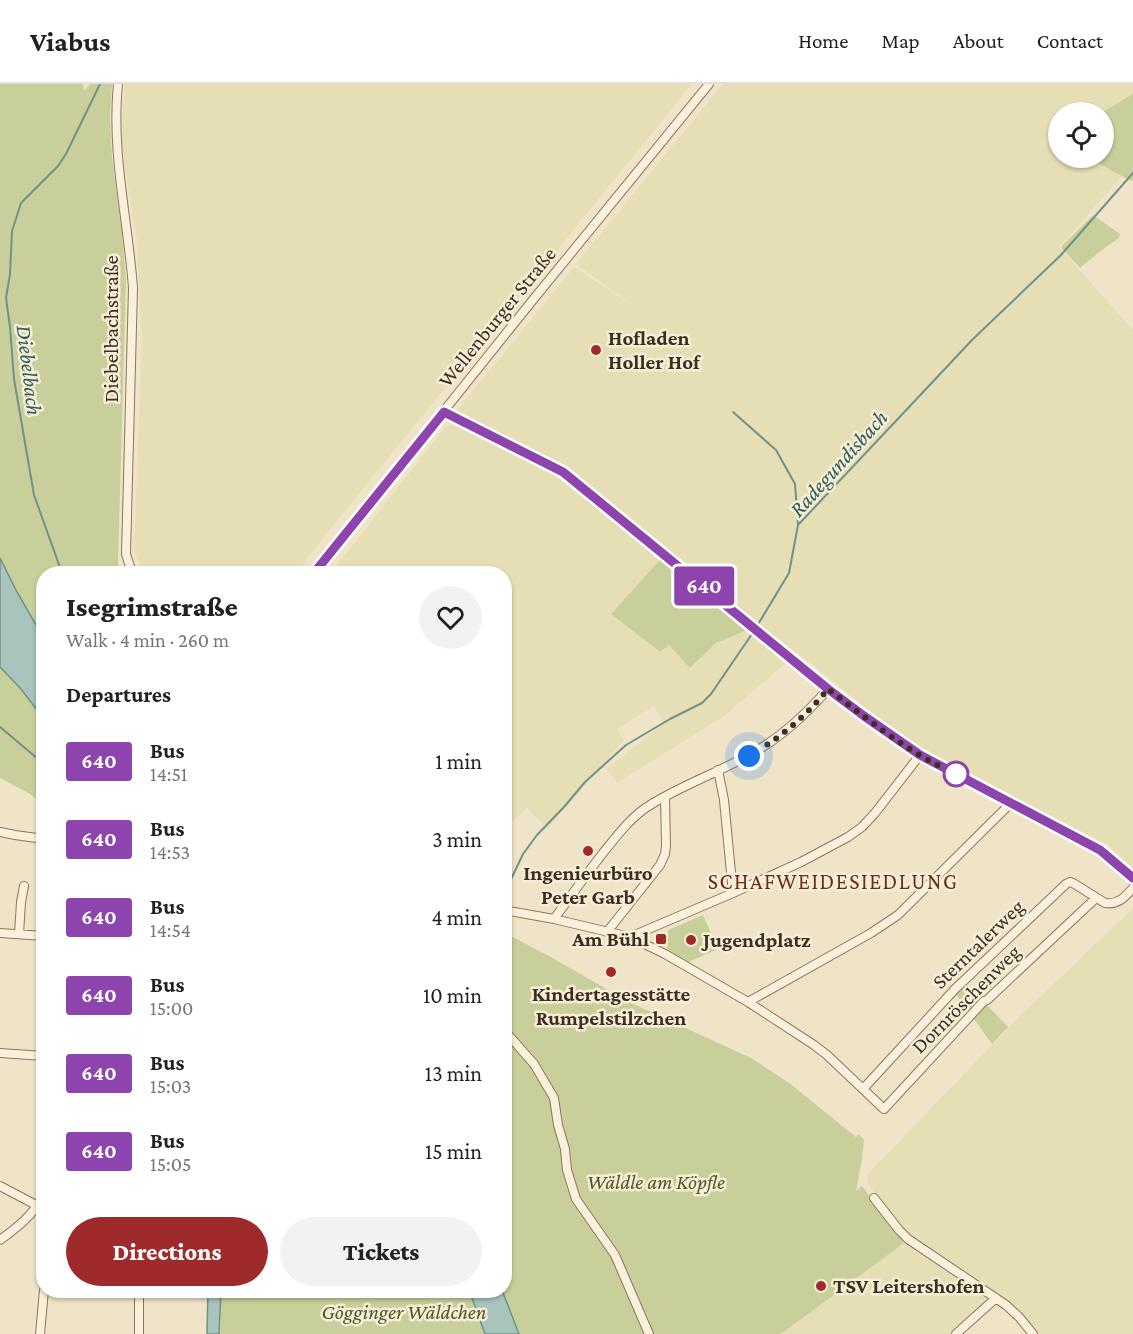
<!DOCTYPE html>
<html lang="en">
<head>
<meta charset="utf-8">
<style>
	body { margin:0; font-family:"Crimson Pro",serif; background:#f2f2f2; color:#202124; height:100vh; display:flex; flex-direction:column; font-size:22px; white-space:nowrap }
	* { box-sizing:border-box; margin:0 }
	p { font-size:20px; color:#757577 }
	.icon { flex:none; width:33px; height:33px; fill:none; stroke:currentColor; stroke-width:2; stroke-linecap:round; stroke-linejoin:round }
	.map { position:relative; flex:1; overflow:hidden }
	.panel { position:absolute; left:36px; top:482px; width:476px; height:732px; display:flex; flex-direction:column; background:#fff; border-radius:24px; box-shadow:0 2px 4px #0004 }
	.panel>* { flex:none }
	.badge { padding:0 12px; border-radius:4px; font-size:21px; line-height:39px }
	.controls { position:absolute; left:1048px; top:18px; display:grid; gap:12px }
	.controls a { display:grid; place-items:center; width:66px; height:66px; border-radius:50%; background:#fff; box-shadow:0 2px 4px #0004; font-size:30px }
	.you { position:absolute; width:30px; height:30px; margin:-15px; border:4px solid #fff; border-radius:50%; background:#1a73e8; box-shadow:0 0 0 9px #1a73e833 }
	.map>.badge { position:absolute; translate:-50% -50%; box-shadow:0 0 0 3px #fff }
	h2 { padding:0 30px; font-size:22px; line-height:54px }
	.round { display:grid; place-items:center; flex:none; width:63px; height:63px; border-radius:32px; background:#f2f2f2 }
	.summary { display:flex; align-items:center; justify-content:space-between; height:102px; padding:0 30px }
	h1 { font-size:28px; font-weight:800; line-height:45px }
	.cta { display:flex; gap:12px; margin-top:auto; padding:12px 30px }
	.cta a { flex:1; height:69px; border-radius:36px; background:#9e2a2b; color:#fff; font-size:24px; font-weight:800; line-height:69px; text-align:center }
	.cta a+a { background:#f2f2f2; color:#202124 }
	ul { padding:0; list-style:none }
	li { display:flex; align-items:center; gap:18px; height:78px; padding:0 30px }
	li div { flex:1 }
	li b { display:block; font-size:22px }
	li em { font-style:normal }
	li .badge { min-width:66px; font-weight:700; text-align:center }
	header { display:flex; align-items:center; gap:36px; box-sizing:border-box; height:84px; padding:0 30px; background:#fff; border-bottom:2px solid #e0e0e0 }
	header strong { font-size:28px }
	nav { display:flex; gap:33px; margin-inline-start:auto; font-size:21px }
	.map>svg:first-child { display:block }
	.farmland { fill:#e6deb5; fill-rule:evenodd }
	.green { fill:#c9cf9b }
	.water { fill:#a9c4bc; stroke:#6f938a; stroke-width:1.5 }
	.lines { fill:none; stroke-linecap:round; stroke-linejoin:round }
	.stream { stroke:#6f938a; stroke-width:2 }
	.minor-casing { stroke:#8d765c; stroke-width:10 }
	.minor { stroke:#faf1dc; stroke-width:8 }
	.line-casing { stroke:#fff; stroke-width:14 }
	.line { stroke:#8e44ad; stroke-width:9 }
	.walk { stroke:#3d2e20; stroke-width:6; stroke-dasharray:0 10.8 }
	.poi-dot { fill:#9e2a2b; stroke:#f7eed8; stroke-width:2 }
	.stop-dot { fill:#fff; stroke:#8e44ad; stroke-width:3 }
	.labels { text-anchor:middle; stroke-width:5; stroke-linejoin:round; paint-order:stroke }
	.street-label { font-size:21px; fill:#3d2e20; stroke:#f7eed8 }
	.poi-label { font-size:21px; font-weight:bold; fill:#3d2e20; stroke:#f7eed8; text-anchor:start }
	.park-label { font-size:21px; font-style:italic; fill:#4d5a26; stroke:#f7eed8 }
	.water-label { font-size:22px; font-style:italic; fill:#2f5d5a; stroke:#f7eed8 }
	.neighbourhood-label { font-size:22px; letter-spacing:1.5px; fill:#6b2e1e; stroke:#f7eed8 }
</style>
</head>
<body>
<header>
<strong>Viabus</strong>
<nav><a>Home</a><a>Map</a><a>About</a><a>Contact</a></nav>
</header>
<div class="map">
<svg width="1133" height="1250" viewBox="0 0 1133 1250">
	<rect width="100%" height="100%" fill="#f0e4c8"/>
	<path class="farmland" d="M 125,0 L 692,0 L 319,459 L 297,489 L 143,489 L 134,467 L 142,256 L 137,157 L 123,73 L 121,52 Z
		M 723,0 L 1133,0 L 1133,80 L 1059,163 L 1133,246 L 1133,784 L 1107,760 L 918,667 L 812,580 L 762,543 L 577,392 L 455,329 L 574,183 L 644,229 L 576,180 ZM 1059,28 L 1104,28 L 1104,74 L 1059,74 Z
		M 452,341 L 462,345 L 555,391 L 569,400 L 606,430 L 660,476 L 611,530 L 660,568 L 669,561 L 691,584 L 716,559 L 747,546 L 786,579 L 724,632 L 617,699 L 607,685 L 664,639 L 654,622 L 617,645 L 624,656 L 547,745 L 527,724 L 506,743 L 504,741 L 504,489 L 331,489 L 446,342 Z
		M 1133,824 L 1133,1250 L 1039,1250 L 1035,1243 L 1009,1219 L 905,1148 L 867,1099 L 868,1090 L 1014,938 Z
		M 908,1156 L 993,1214 L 953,1250 L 781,1250 Z"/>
	<path class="green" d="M 0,0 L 83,0 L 84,7 L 90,0 L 112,0 L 110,33 L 112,73 L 122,149 L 126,196 L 118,479 L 120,489 L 44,489 L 43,553 L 17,508 L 0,474 Z
		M 1133,10 L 1133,95 L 1131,97 L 1089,74 L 1104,74 L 1104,28 L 1103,28 Z
		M 1093,131 L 1120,150 L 1119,154 L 1098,169 L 1080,184 L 1061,163 Z
		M 660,476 L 747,546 L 716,559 L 690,584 L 669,561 L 660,568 L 611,530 Z
		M 0,583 L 21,605 L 43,634 L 43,720 L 30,710 L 0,694 Z
		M 703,831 L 718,865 L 684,880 L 667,869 L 668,846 Z
		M 504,850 C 520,855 533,865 549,872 L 629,918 L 751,974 L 788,998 L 856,1053 L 859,1050 L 864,1056 L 862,1075 L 856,1107 L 862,1102 L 904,1159 L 781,1250 L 519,1250 L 502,1206 L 504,1206 Z
		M 966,899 L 981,915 L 969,927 L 956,910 Z
		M 985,919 L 1008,943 L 992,960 L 972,932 Z
		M 221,1206 L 469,1206 L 485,1250 L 220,1250 Z"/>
	<path class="water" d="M 0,474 L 17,508 L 43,553 L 43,634 L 21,605 L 0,583 Z
		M 208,1206 L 221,1206 L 219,1250 L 207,1250 Z
		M 469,1206 L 502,1206 L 519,1250 L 485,1250 Z"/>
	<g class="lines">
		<path class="stream" d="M 733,328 L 776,366 L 795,400 L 798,441
			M 62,489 L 34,411 L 14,295 L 10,243 L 6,214 L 10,190 L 12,147 L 21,119 L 58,82 L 66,70 L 100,0
			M 757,542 L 789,489 L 798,441 L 973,255 L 1061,171 L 1133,89
			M 0,643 L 44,680
			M 504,810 L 523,770 L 537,751 L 564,723 L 585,698 L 626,661 L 670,635 L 702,619 L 711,610 L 754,547"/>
		<g class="minor-casing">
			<path id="minor" d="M 118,0 C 111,68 128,136 133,204 L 126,470 L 132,489
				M 444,328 L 563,388 L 828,605 L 864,632 L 920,671 L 1100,766 L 1133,794
				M 314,489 L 532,217 L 709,0
				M 718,686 L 724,716 L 733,809
				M 0,748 L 15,751 L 44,755
				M 504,826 L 554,835 L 630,853 L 665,870 L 748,918 L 814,961 L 827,971 L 884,1025 L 984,917 L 987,916 L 1096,814
				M 554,835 C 570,813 586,791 603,769 C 616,753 629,735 647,723 C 681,701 721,688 756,667 C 784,651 807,629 828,605
				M 607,848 L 660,781 L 665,770 L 666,762 L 665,714
				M 0,849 L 44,852
				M 19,850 L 21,818 L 24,802
				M 630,853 L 733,809 L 801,778 L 848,753 L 862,743 L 875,729 L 920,671
				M 748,918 L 871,849 L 898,831 L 1011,719
				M 504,946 L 534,980 L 554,1014 L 558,1041 L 565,1065 L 567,1086 L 576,1115 L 615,1171 L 649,1250
				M 0,969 L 44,972
				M 863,1005 L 955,905 L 1066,800 L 1070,798 L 1073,799 L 1105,819 C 1118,821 1125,813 1133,804
				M 0,1102 L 38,1122
				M 874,1114 L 899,1146 L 908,1155 L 1006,1221 L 1019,1233 L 1033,1250
				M 38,1122 L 44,1133
				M 0,1156 C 18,1143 33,1131 44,1111
				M 40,1250 L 44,1206
				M 139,1250 L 139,1206
				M 956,1250 L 996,1214"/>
		</g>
		<use href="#minor" class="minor"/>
	</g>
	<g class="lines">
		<g class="line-casing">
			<path id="line" d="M 314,489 L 444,328 L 563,388 L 828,605 L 864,632 L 920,671 L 1100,766 L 1133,794"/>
		</g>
		<use href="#line" class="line"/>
		<path class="walk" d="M 749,672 C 779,655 806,632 828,605 C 869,636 910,670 956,690"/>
	</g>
	<g class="poi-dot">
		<circle cx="596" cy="266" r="6"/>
		<circle cx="588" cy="767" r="6"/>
		<rect x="655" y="849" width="12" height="12" rx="3"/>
		<circle cx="691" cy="856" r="6"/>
		<circle cx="611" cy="888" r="6"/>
		<circle cx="821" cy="1202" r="6"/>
	</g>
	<circle class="stop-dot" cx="956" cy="690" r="12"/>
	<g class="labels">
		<g class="street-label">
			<text transform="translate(497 233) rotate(-51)" y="7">Wellenburger Straße</text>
			<text transform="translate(111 245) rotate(-90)" y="7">Diebelbachstraße</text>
			<text transform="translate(978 860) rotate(-44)" y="7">Sterntalerweg</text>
			<text transform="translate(966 915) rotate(-45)" y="7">Dornröschenweg</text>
		</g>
		<g class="poi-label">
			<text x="608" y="261">Hofladen<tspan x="608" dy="24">Holler Hof</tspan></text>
			<text x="588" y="796" text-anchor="middle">Ingenieurbüro<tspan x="588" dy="24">Peter Garb</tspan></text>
			<text x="649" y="862" text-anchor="end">Am Bühl</text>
			<text x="703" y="863">Jugendplatz</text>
			<text x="611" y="917" text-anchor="middle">Kindertagesstätte<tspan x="611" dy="24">Rumpelstilzchen</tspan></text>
			<text x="833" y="1209">TSV Leitershofen</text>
		</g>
		<g class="park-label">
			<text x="656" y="1105">Wäldle am Köpfle</text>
			<text x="404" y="1235">Gögginger Wäldchen</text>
		</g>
		<g class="water-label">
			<text transform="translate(30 286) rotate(83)" y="8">Diebelbach</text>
			<text transform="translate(838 379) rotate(-48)" y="8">Radegundisbach</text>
		</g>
		<g class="neighbourhood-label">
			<text x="833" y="805">SCHAFWEIDESIEDLUNG</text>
		</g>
	</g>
</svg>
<div class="controls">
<a><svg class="icon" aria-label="locate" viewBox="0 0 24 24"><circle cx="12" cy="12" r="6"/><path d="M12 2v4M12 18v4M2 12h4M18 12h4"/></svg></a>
</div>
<div class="you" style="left:749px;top:672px"></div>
<b class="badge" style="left:704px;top:502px;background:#8e44ad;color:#fff">640</b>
<section class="panel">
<div class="summary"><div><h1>Isegrimstraße</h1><p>Walk · 4 min · 260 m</p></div><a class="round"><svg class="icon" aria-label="heart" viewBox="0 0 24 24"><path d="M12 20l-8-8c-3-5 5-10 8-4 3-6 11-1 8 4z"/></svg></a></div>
<h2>Departures</h2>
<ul>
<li><span class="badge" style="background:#8e44ad;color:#fff">640</span><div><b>Bus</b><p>14:51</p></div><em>1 min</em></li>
<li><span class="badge" style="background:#8e44ad;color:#fff">640</span><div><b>Bus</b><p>14:53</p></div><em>3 min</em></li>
<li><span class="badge" style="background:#8e44ad;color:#fff">640</span><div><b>Bus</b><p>14:54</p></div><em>4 min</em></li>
<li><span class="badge" style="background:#8e44ad;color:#fff">640</span><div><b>Bus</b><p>15:00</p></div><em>10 min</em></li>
<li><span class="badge" style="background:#8e44ad;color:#fff">640</span><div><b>Bus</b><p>15:03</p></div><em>13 min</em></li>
<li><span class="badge" style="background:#8e44ad;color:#fff">640</span><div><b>Bus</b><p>15:05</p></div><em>15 min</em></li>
</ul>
<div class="cta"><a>Directions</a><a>Tickets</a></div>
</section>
</div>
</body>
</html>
